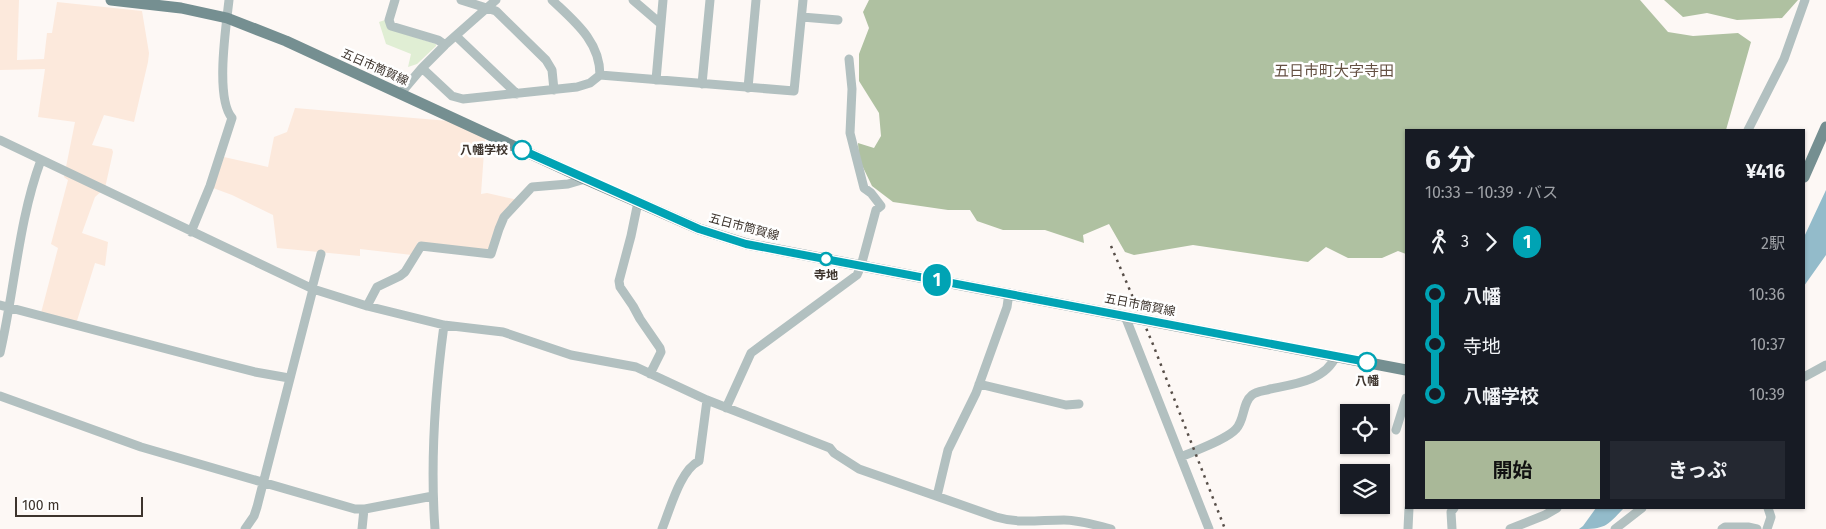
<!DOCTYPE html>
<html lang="ja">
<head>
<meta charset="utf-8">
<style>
	body { margin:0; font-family:"Fira Sans","Noto Sans JP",sans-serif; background:#242831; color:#f1f3f6; height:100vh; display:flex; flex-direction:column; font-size:19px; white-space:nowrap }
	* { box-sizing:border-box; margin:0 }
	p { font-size:16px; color:#9ea1a6 }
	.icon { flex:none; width:28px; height:28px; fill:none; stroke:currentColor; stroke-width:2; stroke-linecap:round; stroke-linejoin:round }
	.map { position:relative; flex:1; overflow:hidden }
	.details { position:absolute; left:1405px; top:129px; width:400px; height:380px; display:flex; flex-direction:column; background:#171b24; border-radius:0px; box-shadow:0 1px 4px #0004 }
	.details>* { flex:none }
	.badge { padding:0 10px; border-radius:16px; font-size:18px; line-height:32px }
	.tools { position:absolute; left:1340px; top:404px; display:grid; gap:10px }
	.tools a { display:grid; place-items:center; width:50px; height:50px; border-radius:0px; background:#171b24; box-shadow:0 1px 4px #0004; font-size:25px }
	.scale { position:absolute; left:15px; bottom:12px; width:128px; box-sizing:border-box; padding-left:5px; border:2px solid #3d342d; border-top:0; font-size:14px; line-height:18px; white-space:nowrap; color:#3d342d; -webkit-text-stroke:4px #fff; paint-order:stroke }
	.map>.badge { position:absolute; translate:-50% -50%; box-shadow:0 0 0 2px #fff }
	.legs { display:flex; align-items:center; gap:8px; height:55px; padding:0 20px; font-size:16px }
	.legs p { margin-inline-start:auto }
	.overview { display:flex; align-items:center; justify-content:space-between; height:85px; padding:0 20px }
	h1 { font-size:28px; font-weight:700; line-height:38px }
	.action { display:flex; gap:10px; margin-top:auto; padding:10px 20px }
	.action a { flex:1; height:58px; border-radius:0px; background:#a9b898; color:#111; font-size:20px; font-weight:700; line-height:58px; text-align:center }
	.action a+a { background:#242831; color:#f1f3f6 }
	ul { padding:0 20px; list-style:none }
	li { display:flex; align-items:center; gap:18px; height:50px; font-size:19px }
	li i { display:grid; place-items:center; width:8px; height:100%; margin:0 6px; background:currentColor }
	li i::after { content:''; width:12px; height:12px; margin:-6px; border:4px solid; border-radius:50%; background:#171b24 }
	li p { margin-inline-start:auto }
	li:first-child i { background:linear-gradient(#0000 50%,currentColor 0) }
	li:last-child i { background:linear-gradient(currentColor 50%,#0000 0) }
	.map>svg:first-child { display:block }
	.built { fill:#fce9dc }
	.green { fill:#e0eed4 }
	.forest { fill:#afc1a1 }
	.water { fill:#93bbca }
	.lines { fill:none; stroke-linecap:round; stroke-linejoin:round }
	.minor { stroke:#b2c0c0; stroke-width:9 }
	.major { stroke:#758f91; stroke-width:11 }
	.rail { stroke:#574e48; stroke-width:2.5; stroke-dasharray:2.5 5; stroke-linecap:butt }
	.line-1-casing { stroke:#fff; stroke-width:11 }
	.line-1 { stroke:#00a3b4; stroke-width:8 }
	.stop-1-dot { fill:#fff; stroke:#00a3b4; stroke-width:2.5 }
	.labels { text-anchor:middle; stroke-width:5; stroke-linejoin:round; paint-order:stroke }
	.street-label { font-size:12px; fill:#3d342d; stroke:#fff }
	.stop-label { font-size:12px; font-weight:bold; fill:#3d342d; stroke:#fff }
	.quarter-label { font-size:15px; fill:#655143; stroke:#fff }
</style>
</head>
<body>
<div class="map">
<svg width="1826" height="529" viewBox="0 0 1826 529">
	<rect width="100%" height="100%" fill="#fdf8f5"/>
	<path class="built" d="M 0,0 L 19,0 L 17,60 L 44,59 L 47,33 L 52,33 L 57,2 L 142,11 L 149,53 L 148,62 L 134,122 L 104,115 L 92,145 L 112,149 L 113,152 L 105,188 L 95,197 L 82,233 L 108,242 L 105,266 L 95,263 L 76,324 L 41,313 L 58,248 L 51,244 L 68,180 L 64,177 L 75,122 L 38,117 L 45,69 L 0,70 Z
		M 295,108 L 449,121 L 485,138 L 481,194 L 487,193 L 518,200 L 489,251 L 418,242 L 412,255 L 360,249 L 360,256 L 277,248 L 273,215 L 232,195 L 213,188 L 224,157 L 268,167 L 274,137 L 287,132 Z"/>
	<path class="green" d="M 385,20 L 389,29 L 436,44 L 436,46 L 417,64 L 408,67 L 411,54 L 386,44 L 379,22 Z"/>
	<path class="forest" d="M 869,0 L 1640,0 L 1668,32 L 1693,36 L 1738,33 L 1751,42 L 1726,130 L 1406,130 L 1406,254 L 1398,251 L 1382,258 L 1348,258 L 1326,247 L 1308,262 L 1193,245 L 1134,255 L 1125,252 L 1109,224 L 1083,235 L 1084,243 L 1045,230 L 1003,230 L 977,221 L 970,210 L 948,210 L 893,202 L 872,186 L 859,159 L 858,143 L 874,148 L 881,136 L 879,113 L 859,81 L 859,54 L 869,28 L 863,12 Z
		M 1664,0 L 1798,0 L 1782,18 L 1737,20 L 1707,13 L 1683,17 Z"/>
	<path class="water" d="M 1826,190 L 1826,255 L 1804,286 L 1804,237 Z
		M 1596,508 L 1624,508 C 1606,527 1605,529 1579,529 L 1583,526 Z"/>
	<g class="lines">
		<path class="minor" d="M 395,0 L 389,20 L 391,26 L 438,40 L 445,45
			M 461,0 L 496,11 L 546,60 L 552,70 L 554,90
			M 633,0 L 661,24
			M 802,17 L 838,20
			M 456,36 L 517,94
			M 422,68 L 452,96 L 463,99 L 577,87 L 590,83 L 600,75 C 600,41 574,21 552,0
			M 600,75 L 794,91 L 803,0
			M 656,80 L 663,0
			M 702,84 L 710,0
			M 748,88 L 756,0
			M 400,94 L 422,68 L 445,45 L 496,0
			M 1748,130 L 1784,59 L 1805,0
			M 0,140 L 313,289 L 367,306 L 444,325 L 503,332 L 571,355 L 636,367 L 707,400 L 830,448 L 834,453 L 859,469 L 996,517 C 1020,524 1039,520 1064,520 C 1080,520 1095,525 1111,529
			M 638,202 L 631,236 L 619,281 L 620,287 L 633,306 L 640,319 L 660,348 L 661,352 L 650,374
			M 191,232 L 210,186 L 232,118 C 215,98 226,27 229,0
			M 312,288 L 321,254
			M 0,305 L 216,362 L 255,372 L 289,378
			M 367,306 L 377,287 L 400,276 L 405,272 L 421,246 L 491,254 L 499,229 L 504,217 L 532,187 L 568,184 L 585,179
			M 1125,316 L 1209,529
			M 0,353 C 15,289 18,222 41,160
			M 1804,377 L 1826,365
			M 979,384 L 1066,405 L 1079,404
			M 0,396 L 141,447 L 355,509 L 365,509 L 433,496
			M 726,408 L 751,353 L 857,275 L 861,266 L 876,210 L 881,206 L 871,193 L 864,188 L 850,133 L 852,89 L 849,59
			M 1396,430 L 1406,398
			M 1181,457 C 1196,450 1226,440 1236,429 C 1245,420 1242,403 1252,395 C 1257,391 1265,391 1270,389 C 1294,384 1325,381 1336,356
			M 937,496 L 948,450 L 976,393 L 1007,307 L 1009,293
			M 245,529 L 254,516 L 257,507 L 313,289
			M 362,529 L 364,509
			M 435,529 C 430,461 435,392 444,325
			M 662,529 C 670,510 680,470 699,461 L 707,400
			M 1408,529 L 1409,508
			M 1452,529 L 1451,512 L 1454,508
			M 1510,529 L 1545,515 L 1557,508
			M 1615,529 L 1642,508
			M 1722,529 L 1725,527 L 1748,527 L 1757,529
			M 1767,529 L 1771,517 L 1768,508"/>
		<path class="major" d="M 111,0 L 181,8 L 227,18 L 286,41 L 585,179 L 699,229 L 747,244 L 1406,370
			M 1804,177 L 1826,127"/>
		<path class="rail" d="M 1111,246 L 1152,342 L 1225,529"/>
	</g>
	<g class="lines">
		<g class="line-1-casing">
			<path id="line-1" d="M 522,150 L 699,229 L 746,244 L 1367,362"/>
		</g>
		<use href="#line-1" class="line-1"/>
	</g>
	<g class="stop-1-dot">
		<circle cx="522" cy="150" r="9"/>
		<circle cx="826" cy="259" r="6"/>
		<circle cx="1367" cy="362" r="9"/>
	</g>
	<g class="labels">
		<g class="street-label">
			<text transform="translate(375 67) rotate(24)" y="4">五日市筒賀線</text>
			<text transform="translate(744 227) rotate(15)" y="4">五日市筒賀線</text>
			<text transform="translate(1140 305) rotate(11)" y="4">五日市筒賀線</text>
		</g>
		<g class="stop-label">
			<text x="508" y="154" text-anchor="end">八幡学校</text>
			<text x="826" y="279">寺地</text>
			<text x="1367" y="385">八幡</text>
		</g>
		<g class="quarter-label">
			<text x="1334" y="76">五日市町大字寺田</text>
		</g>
	</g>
</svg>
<div class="tools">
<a><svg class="icon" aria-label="locate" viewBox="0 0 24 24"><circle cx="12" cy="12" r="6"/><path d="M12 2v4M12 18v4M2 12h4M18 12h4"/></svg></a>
<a><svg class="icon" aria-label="layers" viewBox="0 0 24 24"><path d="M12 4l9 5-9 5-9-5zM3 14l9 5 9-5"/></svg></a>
</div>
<div class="scale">100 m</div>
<b class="badge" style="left:937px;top:280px;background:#00a3b4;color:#fff">1</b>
<section class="details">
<div class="overview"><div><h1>6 分</h1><p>10:33 – 10:39 · バス</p></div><b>¥416</b></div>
<div class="legs"><svg class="icon" aria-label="walk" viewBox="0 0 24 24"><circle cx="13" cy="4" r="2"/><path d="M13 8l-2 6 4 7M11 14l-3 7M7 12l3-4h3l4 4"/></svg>3<svg class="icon" aria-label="forward" viewBox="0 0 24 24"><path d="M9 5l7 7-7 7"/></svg><b class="badge" style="background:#00a3b4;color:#fff">1</b><p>2駅</p></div>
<ul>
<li><i style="color:#00a3b4"></i><b>八幡</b><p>10:36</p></li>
<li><i style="color:#00a3b4"></i><span>寺地</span><p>10:37</p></li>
<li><i style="color:#00a3b4"></i><b>八幡学校</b><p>10:39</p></li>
</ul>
<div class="action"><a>開始</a><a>きっぷ</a></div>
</section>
</div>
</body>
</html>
